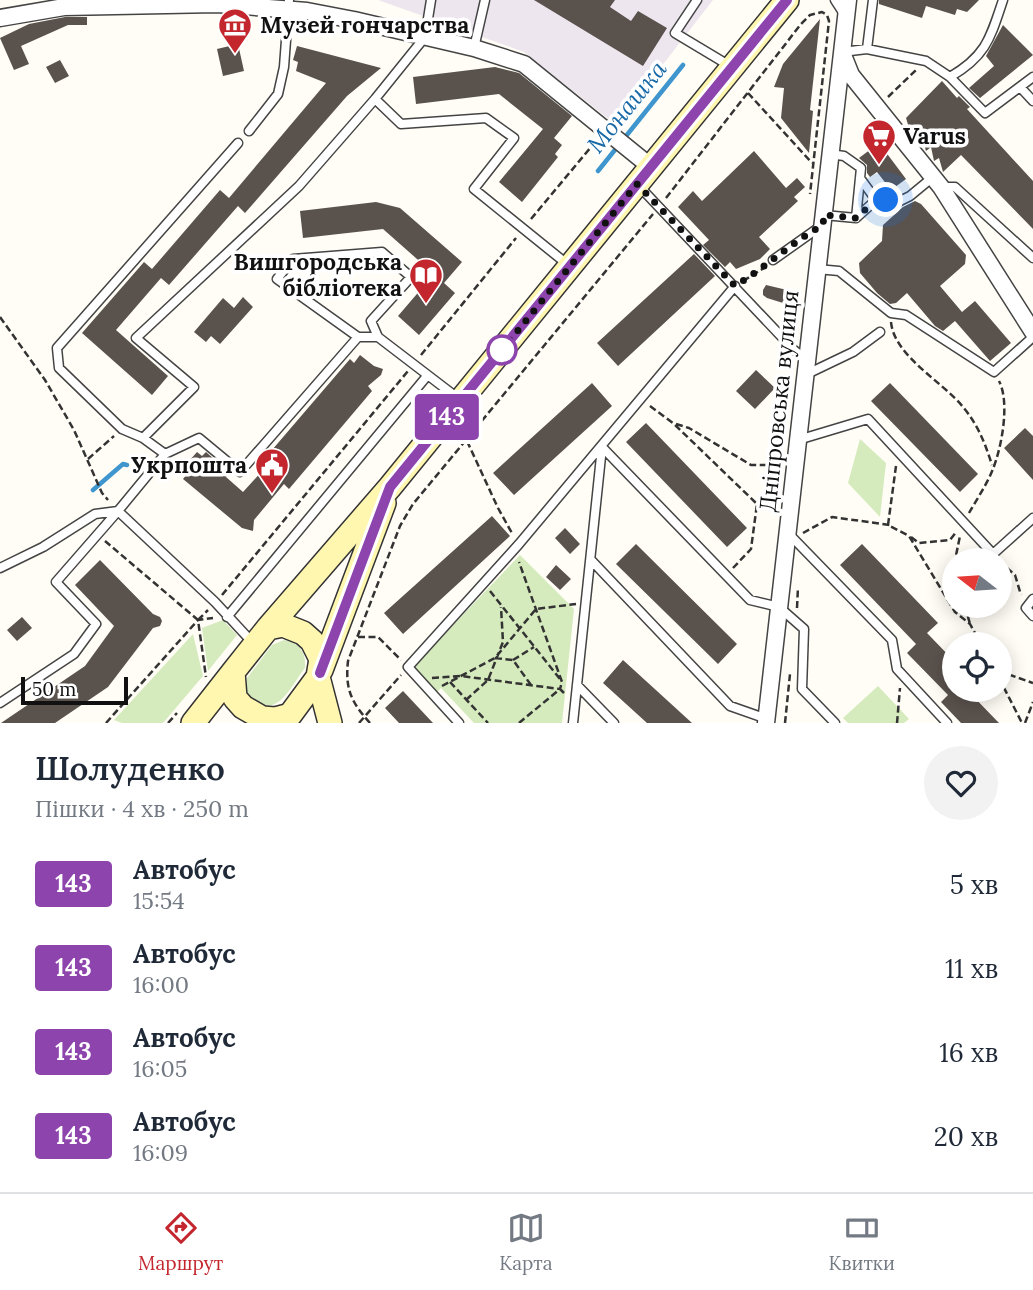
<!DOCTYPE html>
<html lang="uk">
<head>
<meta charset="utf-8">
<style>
	body { margin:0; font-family:Lora,serif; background:#f2f2f3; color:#1f2937; height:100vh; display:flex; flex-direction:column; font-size:26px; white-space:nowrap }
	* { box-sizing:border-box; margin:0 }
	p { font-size:23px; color:#747a83 }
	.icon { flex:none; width:38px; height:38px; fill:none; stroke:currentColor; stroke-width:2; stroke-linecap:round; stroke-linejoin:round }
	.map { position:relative; height:723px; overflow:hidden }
	.details { display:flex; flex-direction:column; background:#fff; flex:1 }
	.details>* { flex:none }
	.badge { padding:0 14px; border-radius:5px; font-size:24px; line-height:46px }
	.needle { width:46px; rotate:287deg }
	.tools { position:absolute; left:942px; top:548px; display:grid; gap:14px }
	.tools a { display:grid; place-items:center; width:70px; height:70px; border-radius:50%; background:#fff; box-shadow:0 4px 18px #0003; font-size:35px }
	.scale { position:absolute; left:21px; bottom:18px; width:107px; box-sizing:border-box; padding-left:7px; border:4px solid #111; border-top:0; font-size:19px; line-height:24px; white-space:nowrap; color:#111; -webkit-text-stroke:5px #fff; paint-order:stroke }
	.you { position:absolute; width:35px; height:35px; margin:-18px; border:5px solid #fff; border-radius:50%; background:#1a73e8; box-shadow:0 0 0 10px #1a73e833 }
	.map>.badge { position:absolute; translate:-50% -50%; box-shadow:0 0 0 4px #fff }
	.round { display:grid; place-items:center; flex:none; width:74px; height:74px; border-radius:37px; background:#f2f2f3 }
	.headline { display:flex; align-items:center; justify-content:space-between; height:119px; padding:0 35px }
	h1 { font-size:33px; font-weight:600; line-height:52px }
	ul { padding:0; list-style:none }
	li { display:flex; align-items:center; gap:21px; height:84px; padding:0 35px }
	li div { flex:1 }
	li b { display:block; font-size:26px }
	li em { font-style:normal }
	li .badge { min-width:77px; font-weight:700; text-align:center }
	.dock { display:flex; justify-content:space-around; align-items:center; height:98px; border-top:2px solid #e0e1e3; background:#fff; font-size:19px; color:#747a83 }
	.dock a { display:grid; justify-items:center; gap:4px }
	.dock .active { color:#c4262e }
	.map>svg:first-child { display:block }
	.industrial { fill:#eee6ef }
	.green { fill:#d5ebbd }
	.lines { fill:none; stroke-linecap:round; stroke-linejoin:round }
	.stream { stroke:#3f96cf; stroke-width:4.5 }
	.building { fill:#5a524d }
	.lane-casing { stroke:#444; stroke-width:11 }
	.street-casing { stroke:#444; stroke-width:19 }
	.secondary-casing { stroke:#333; stroke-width:26 }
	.path { stroke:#333; stroke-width:2.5; stroke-dasharray:7 3.5; stroke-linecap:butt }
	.lane { stroke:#fff; stroke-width:8 }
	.street { stroke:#fff; stroke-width:16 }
	.secondary { stroke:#fff6b0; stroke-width:23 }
	.line-casing { stroke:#fff; stroke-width:16 }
	.line { stroke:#8e44ad; stroke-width:10 }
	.walk { stroke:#111; stroke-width:7; stroke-dasharray:0 12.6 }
	.stop-dot { fill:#fff; stroke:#8e44ad; stroke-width:3.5 }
	.labels { text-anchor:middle; stroke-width:7; stroke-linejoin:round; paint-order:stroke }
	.poi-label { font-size:23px; font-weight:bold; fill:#111; stroke:#fff; text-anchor:start }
	.street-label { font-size:23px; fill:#111; stroke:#fff }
	.water-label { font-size:24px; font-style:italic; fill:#1768a6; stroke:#fff }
</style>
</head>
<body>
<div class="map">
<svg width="1033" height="723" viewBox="0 0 1033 723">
	<rect width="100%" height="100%" fill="#fffdf5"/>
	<path class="industrial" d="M 378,0 L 713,0 L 616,125 L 524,52 Z"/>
	<path class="green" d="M 860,439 L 886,463 L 880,517 L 848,483 Z
		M 520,555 L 574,609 L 562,723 L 474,723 L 441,688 L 436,693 L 413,667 Z
		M 223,620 L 237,635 L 208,671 L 202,628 Z
		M 193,634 L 203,676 L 163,723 L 122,723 L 114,720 Z
		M 284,640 C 300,643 306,652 305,668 C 288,690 277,722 247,696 L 247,678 L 272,645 Z
		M 878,686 L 909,719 L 904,723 L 848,723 L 843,718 Z"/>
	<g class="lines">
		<path class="stream" d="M 598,171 L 683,65
			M 93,490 L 123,464 L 127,465"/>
	</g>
	<path class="building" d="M 534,0 L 615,0 L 610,7 L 631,21 L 638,11 L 667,28 L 643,66 Z
		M 879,0 L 979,0 L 967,12 L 957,9 L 955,15 L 926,6 L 922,18 L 879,4 Z
		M 65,17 L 87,17 L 87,25 L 68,25 L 21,46 L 29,64 L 14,70 L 0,38 L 29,24 Z
		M 820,19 L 810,110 L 813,111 L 809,153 L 781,118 L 784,88 L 774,87 L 783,64 Z
		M 1003,25 L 1033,55 L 980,98 L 969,88 L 994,66 L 986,56 Z
		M 238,44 L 244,71 L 223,76 L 217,49 Z
		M 297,46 L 381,68 L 347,96 L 245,213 L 238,206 L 169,285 L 161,278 L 116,330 L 168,376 L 152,395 L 82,333 L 144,262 L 152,269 L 220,190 L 229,198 L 326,83 L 296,71 L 298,62 L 293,60 Z
		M 60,60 L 69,76 L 55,83 L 46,67 Z
		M 495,67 L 519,73 L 572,116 L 554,138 L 562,145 L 555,154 L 558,157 L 522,202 L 499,182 L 543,129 L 499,94 L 416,104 L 413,77 Z
		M 942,81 L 957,98 L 959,96 L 970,107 L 967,109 L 1033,181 L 1033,229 L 961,155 L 943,172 L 939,158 L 934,161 L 931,147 L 926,151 L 922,137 L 917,141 L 914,127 L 910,131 L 906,118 Z
		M 879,143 L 906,179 L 891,190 L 877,172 L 870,177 L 867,173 L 867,165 L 859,158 Z
		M 754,151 L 786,188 L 797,178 L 805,187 L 794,197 L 798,201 L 759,237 L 770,249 L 760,259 L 736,269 L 730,262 L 725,267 L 703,245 L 709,240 L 678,207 L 693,191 L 702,201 Z
		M 915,201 L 921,204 L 966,255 L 965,264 L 940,286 L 962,312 L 975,301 L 1011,343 L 990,361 L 955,321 L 943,331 L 935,326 L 907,293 L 896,303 L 890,304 L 877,293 L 860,273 L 859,263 L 882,241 L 883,225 L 903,207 Z
		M 376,202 L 400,208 L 462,262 L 444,283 L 455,293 L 419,335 L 398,316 L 434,274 L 383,229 L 303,238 L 300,211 Z
		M 694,254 L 715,276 L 618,366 L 597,343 Z
		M 766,285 L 787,290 L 791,293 L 791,298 L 788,303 L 783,303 L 767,298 L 763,295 L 763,290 Z
		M 243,297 L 253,307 L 220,344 L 211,336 L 206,342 L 194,332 L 223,298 L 234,308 Z
		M 360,355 L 374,366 L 383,369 L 381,375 L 368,386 L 372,391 L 289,489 L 284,484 L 254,520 L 253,531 L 242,528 L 183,479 L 187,474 L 182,469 L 197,452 L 202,456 L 206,452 L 230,473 L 226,477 L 243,492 L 265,468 L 260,464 L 350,359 L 354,363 Z
		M 756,370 L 775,388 L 755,409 L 736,391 Z
		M 592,383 L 612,406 L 514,495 L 493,473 Z
		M 890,383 L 978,474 L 960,492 L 871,401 Z
		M 646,423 L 747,528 L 727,547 L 626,442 Z
		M 1025,428 L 1033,436 L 1033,480 L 1004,448 Z
		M 492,516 L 510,536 L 403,634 L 384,613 Z
		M 565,528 L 580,544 L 570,554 L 555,538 Z
		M 636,544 L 737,644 L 718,664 L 616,564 Z
		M 862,544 L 938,623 L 927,633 L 954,661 L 954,690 L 967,690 L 999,723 L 961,723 L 941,702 L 948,695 L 907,653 L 916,644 L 840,565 Z
		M 100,560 L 153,614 L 160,617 L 162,621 L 160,626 L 153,628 L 108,687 L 55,723 L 1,723 L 85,666 L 114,626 L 75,585 Z
		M 556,565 L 571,579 L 560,590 L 546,577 Z
		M 22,617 L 32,628 L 17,641 L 7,630 Z
		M 623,660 L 692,723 L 647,723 L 603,683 Z
		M 403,691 L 433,723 L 399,723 L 385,708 Z"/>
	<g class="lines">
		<g class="lane-casing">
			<path id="lane" d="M 697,0 L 675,33 L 730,66
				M 835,0 L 844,14
				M 474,48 L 485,0
				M 867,49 L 873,0
				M 842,52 L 867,49 L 926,61 L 950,77 L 985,113 L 1033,77
				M 950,77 C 986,56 990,39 1003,0
				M 1020,87 L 1033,101
				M 375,99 L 401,124 L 486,118 L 514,138 L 474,189 L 567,264
				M 249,131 L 278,94 L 284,67 L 289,0
				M 238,143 L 57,348 L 59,368 L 122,429 L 143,438 L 194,387 L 136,338 L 299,186 L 375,99 L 425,37 L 431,0
				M 639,186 L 795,351 L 807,360
				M 941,187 L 955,187 L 1033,258
				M 876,200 L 896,203 L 910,196 L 933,177
				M 824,215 L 856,218 L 861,168 L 844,156 L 830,154
				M 856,218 L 876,200 L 860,178
				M 773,260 L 821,226
				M 817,269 L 839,271 L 891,313 L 906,315 L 994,372 L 1033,337
				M 358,337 L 277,279 L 293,259 L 382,252 L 411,277 L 371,321 L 378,337 L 459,399
				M 805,375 L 853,352 L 880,332
				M 143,438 L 165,454 L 118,511 L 215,602 L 253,643
				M 798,440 L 868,419 L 993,554 L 1033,518
				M 165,454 L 199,438 L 240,472 L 358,337 L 378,337
				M 788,533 L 892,640 L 897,669 L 947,723
				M 592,561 L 730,706 L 767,719
				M 0,568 L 43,547 L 95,514 L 118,511
				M 1033,599 L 1026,608 L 1033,616
				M 227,617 L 427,376
				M 577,685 L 614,723
				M 0,703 L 74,654 L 96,624 L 56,582 L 118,511
				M 459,723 L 408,667 L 519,544 L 735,286
				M 573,723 L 602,447 L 750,600 L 779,607 L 804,629 L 802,689 L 835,723"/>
		</g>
		<g class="street-casing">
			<path id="street" d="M 0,18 L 64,7 L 217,4 L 307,11 L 354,20 L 474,48 L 524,64 L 651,167
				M 843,55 L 851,75 L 941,187 L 1033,332
				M 766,723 L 848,0"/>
		</g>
		<g class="secondary-casing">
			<path id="secondary" d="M 268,628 L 390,487 L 787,0
				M 321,670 L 384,503
				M 318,677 L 330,723
				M 193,723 L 233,672 L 268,628 L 283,625 L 303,633 L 312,641 L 321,659 L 318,677 L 290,715 L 275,719 L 262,718 L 243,707 L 235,698 L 233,672"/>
		</g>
		<path class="path" d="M 748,93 L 812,163
			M 888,97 L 916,70
			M 666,198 L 801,24 L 810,15 L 822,12 L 827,15 L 829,21 L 810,194
			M 531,219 L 596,141
			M 743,281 L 764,268
			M 0,317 L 45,380 L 74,430 L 102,493 L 108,500
			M 891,322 C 894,356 943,382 963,407 C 978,425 985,443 992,465
			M 421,355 L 516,238
			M 650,406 L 673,423 L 757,504 L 751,549 L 733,568
			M 676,424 L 689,428 L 751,465 L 781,465
			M 467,441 L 498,508 L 513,535
			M 88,459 L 114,436
			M 896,466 L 888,525 L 909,536 L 955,612 L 970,624 L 981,644
			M 969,513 C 977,499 987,484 993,469 C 1002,446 1010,402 999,381
			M 803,533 L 832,517 L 890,525
			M 911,537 L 919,543 L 950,540 L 957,531
			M 105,541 L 198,620 L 206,677
			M 999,561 L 1015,575 L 1021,595
			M 954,565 L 960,536
			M 490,591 L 560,679
			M 222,595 L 408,371
			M 965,606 L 970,624
			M 797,608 L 798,587
			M 198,620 L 208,610
			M 358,637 L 378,637 L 401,660
			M 495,658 L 513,660 L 531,685
			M 513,660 L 534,647
			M 999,671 L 1033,683
			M 432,678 L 461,676 L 560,689 L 562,682 L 519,562
			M 999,678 L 1022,723
			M 450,682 L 488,723
			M 442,686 L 495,658 L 536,609 L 576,604
			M 466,700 L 488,680 L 503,642 L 501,607
			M 106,723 L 198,620 L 213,618
			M 168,723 L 177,713
			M 359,723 L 401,675
			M 370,723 C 351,702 345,689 348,661 L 400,526 L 413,504 L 653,214
			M 519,723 L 560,689 L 564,693
			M 785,723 L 790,674
			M 897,723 L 900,688
			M 1025,723 L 1033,702"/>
		<use href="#lane" class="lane"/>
		<use href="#street" class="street"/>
		<use href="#secondary" class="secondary"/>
	</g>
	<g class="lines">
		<g class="line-casing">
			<path id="line" d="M 320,673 L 390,487 L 787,0"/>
		</g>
		<use href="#line" class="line"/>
		<path class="walk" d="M 502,350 L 637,184 L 735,286 C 766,267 792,242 823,225 L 824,215 L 856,218 L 876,200 L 886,200"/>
	</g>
	<defs>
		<g id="museum-pin" transform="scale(1.75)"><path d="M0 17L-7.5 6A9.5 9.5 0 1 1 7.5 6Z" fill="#c4262e" stroke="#fff"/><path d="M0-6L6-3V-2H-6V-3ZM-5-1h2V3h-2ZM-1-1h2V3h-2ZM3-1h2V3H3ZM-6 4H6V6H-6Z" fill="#fff"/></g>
		<g id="supermarket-pin" transform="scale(1.75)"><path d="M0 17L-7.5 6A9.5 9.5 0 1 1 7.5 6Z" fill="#c4262e" stroke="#fff"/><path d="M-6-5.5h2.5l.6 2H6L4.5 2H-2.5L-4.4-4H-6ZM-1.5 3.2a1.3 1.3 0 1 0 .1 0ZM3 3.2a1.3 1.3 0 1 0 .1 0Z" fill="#fff"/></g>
		<g id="library-pin" transform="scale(1.75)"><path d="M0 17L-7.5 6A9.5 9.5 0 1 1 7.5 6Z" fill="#c4262e" stroke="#fff"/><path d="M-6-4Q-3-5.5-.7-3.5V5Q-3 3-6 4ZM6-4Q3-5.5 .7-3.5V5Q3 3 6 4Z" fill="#fff"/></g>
		<g id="civic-pin" transform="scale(1.75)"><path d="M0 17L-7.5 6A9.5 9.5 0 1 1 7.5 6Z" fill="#c4262e" stroke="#fff"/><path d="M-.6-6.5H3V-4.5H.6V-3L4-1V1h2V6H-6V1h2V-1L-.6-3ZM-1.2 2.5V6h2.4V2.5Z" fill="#fff"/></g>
	</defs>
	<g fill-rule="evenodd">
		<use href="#museum-pin" x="235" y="25"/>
		<use href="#supermarket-pin" x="879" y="136"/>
		<use href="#library-pin" x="426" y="275"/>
		<use href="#civic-pin" x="272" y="465"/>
	</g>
	<circle class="stop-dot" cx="502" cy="350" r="14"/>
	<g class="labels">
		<g class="poi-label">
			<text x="260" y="33">Музей гончарства</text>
			<text x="903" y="144">Varus</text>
			<text x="402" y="270" text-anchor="end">Вишгородська<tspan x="402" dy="26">бібліотека</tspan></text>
			<text x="247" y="473" text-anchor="end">Укрпошта</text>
		</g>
		<g class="street-label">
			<text transform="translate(779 401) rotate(-84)" y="8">Дніпровська вулиця</text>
		</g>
		<g class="water-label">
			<text transform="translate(627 107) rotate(-51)" y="8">Монашка</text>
		</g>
	</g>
</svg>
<div class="tools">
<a><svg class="needle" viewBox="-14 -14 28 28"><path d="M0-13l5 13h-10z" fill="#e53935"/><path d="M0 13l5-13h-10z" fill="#747a83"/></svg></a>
<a><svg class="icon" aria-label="locate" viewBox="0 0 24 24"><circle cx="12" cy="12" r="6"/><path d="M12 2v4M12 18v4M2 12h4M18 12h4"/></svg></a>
</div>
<div class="scale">50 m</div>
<div class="you" style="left:886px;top:200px"></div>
<b class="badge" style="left:447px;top:417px;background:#8e44ad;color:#fff">143</b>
</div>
<section class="details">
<div class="headline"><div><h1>Шолуденко</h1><p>Пішки · 4 хв · 250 m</p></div><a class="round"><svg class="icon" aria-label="heart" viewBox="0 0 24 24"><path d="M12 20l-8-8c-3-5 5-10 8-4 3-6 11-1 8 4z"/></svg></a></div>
<ul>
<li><span class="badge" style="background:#8e44ad;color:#fff">143</span><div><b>Автобус</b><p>15:54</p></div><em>5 хв</em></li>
<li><span class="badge" style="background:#8e44ad;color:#fff">143</span><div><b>Автобус</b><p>16:00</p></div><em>11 хв</em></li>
<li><span class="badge" style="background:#8e44ad;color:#fff">143</span><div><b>Автобус</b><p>16:05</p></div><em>16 хв</em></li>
<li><span class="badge" style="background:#8e44ad;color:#fff">143</span><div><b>Автобус</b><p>16:09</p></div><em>20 хв</em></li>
</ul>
</section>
<nav class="dock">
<a class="active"><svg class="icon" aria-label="directions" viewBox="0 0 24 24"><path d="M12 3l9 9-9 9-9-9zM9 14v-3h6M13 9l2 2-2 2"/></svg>Маршрут</a>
<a><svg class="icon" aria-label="map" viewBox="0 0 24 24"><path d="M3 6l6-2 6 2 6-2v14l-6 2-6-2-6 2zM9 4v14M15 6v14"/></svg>Карта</a>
<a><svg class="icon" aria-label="tickets" viewBox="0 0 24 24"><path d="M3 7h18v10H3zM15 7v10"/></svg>Квитки</a>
</nav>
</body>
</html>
